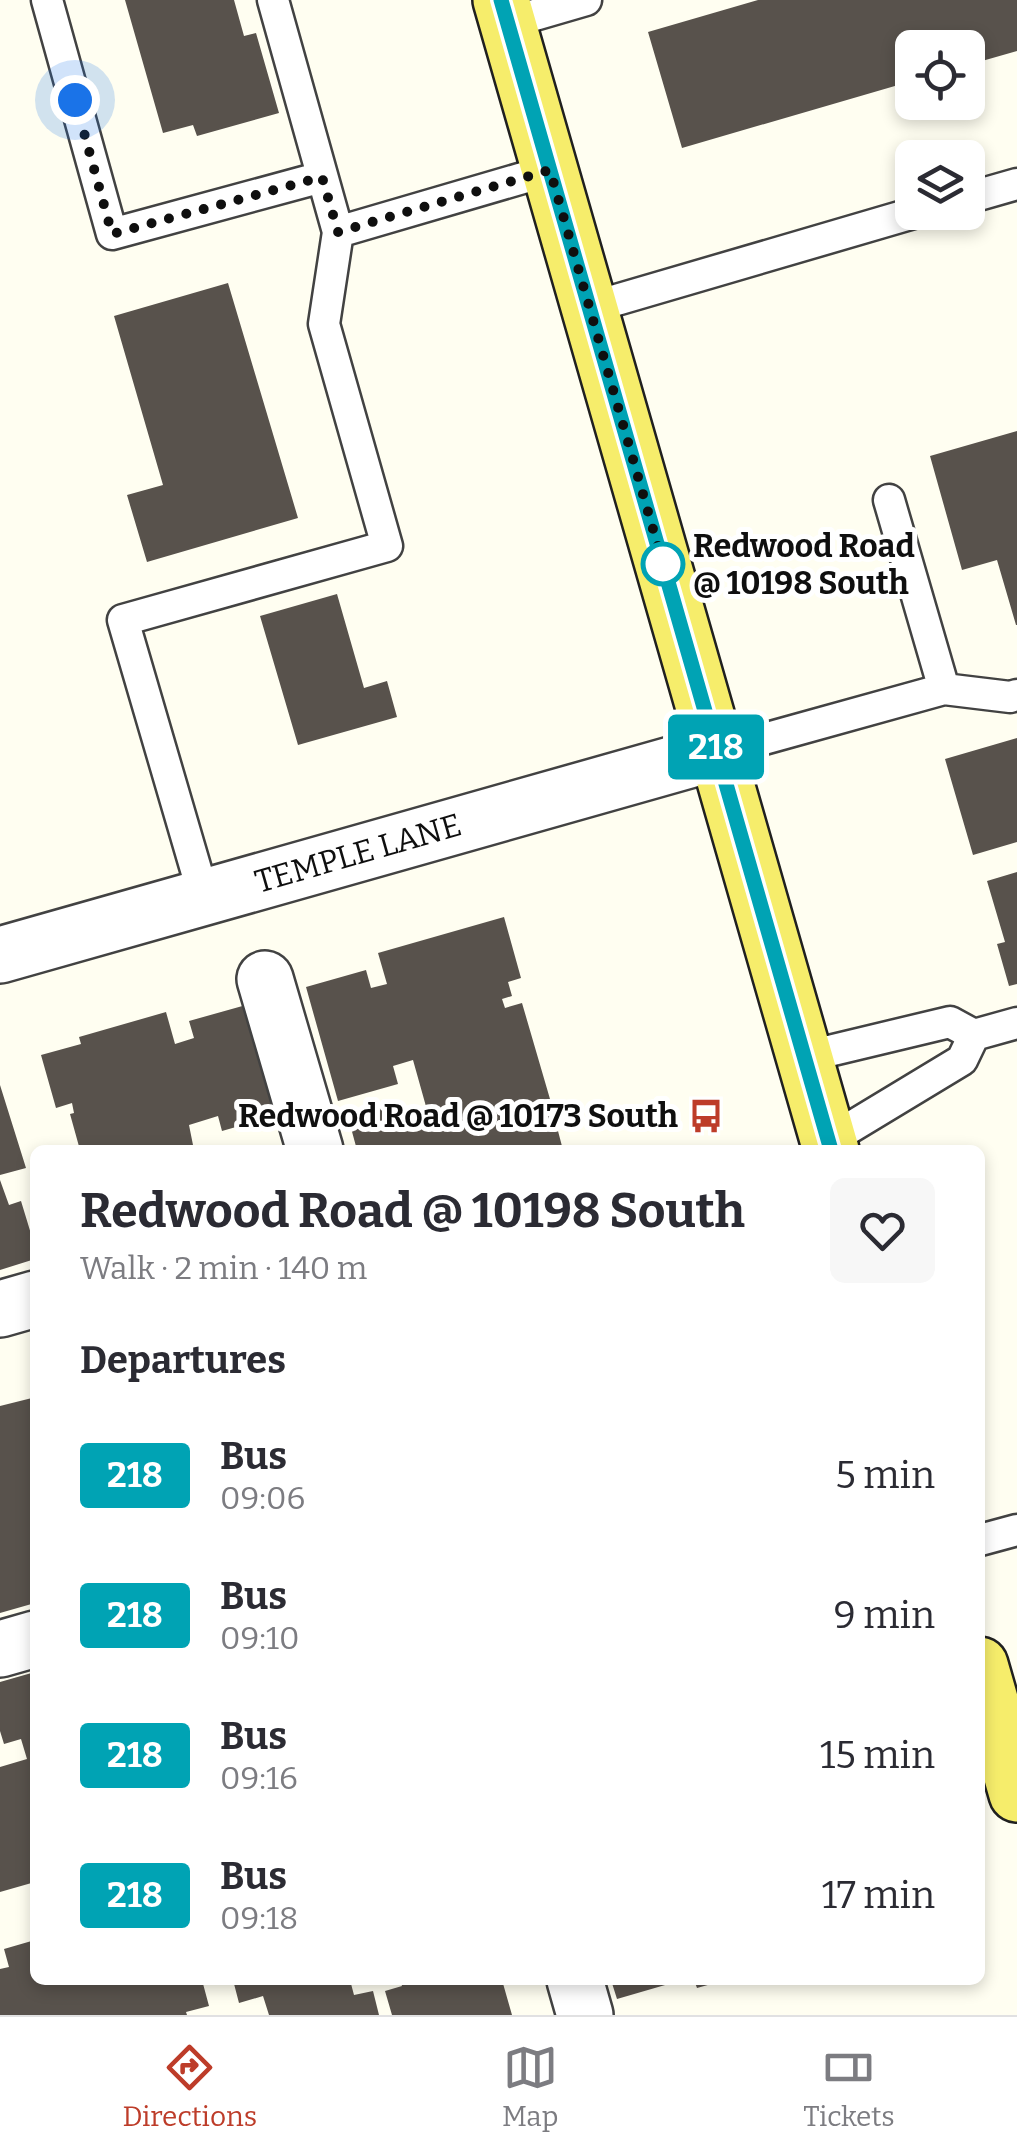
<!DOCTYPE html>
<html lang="en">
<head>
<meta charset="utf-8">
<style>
	body { margin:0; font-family:Bitter,serif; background:#f7f7f7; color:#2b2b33; height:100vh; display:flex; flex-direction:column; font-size:38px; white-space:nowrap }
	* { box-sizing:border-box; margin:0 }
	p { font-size:32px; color:#7c7c81 }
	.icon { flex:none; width:55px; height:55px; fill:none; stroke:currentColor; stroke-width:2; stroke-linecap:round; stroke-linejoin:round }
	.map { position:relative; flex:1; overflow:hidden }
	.drawer { position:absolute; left:30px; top:1145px; width:955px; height:840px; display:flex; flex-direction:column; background:#fff; border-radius:15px; box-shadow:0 5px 15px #0003 }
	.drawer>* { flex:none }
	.badge { padding:0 20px; border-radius:8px; font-size:35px; line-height:65px }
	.tools { position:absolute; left:895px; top:30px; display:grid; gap:20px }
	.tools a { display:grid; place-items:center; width:90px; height:90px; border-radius:15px; background:#fff; box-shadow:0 5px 15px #0003; font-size:50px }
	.you { position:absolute; width:50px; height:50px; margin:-25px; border:8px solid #fff; border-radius:50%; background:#1a73e8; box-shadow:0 0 0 15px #1a73e833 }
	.map>.badge { position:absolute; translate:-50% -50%; box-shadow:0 0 0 5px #fff }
	h2 { padding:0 50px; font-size:38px; line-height:90px }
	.round { display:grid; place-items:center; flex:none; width:105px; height:105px; border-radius:15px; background:#f7f7f7 }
	.overview { display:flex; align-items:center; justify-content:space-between; height:170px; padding:0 50px }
	h1 { font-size:48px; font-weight:700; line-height:75px }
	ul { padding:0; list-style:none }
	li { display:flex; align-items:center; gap:30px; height:140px; padding:0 50px }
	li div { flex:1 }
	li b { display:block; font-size:38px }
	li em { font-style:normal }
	li .badge { min-width:110px; font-weight:700; text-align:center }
	.tab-bar { display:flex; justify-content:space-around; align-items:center; height:140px; border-top:2px solid #e1e1e2; background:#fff; font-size:28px; color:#7c7c81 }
	.tab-bar a { display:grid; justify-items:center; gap:5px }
	.tab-bar .selected { color:#bd3c29 }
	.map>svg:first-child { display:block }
	.building { fill:#58524c }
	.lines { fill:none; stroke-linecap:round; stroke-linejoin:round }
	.lane-casing { stroke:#424242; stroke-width:35 }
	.street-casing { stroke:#424242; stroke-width:60 }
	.primary-casing { stroke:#202020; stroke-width:60 }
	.lane { stroke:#fff; stroke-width:30 }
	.street { stroke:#fff; stroke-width:55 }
	.primary { stroke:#f6ed6b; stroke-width:55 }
	.line-casing { stroke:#fff; stroke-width:22 }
	.line { stroke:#00a3b4; stroke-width:15 }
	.walk { stroke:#0f0f0f; stroke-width:10; stroke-dasharray:0 18 }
	.stop-dot { fill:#fff; stroke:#00a3b4; stroke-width:5 }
	.labels { text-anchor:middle; stroke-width:10; stroke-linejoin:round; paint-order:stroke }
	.stop-label { font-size:32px; font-weight:bold; fill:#0f0f0f; stroke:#fff; text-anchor:start }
	.street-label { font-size:32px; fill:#0f0f0f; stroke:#fff }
	.poi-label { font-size:32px; font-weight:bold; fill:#0f0f0f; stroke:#fff; text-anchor:end }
</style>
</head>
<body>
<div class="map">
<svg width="1017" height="2015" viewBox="0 0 1017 2015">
	<rect width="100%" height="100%" fill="#fffef1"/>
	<path class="building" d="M 125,0 L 234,0 L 244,36 L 256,33 L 279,113 L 197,136 L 193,125 L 163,133 Z
		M 758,0 L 1017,0 L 1017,51 L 968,65 L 968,48 L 912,48 L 912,81 L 682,148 L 648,32 Z
		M 228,283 L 298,518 L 147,562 L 127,495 L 163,485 L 114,316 Z
		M 1017,431 L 1017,625 L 1016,625 L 997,560 L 962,570 L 930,456 Z
		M 337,594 L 364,688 L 387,681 L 397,717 L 298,745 L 260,616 Z
		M 1017,738 L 1017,842 L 973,855 L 945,759 Z
		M 1017,872 L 1017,984 L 1009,986 L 997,944 L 1005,942 L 987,881 Z
		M 504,917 L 521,978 L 508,982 L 512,996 L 502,999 L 505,1008 L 522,1003 L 550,1099 L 532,1104 L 535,1117 L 553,1112 L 563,1150 L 357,1150 L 348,1117 L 401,1102 L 405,1117 L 427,1110 L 413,1060 L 393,1066 L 398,1084 L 338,1101 L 306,987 L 366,970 L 371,988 L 387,984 L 378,953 Z
		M 246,1005 L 278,1115 L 222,1131 L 218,1116 L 189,1125 L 194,1150 L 80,1150 L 70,1114 L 74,1113 L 72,1103 L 56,1108 L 41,1055 L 81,1044 L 79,1037 L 166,1012 L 175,1044 L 194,1038 L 189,1021 Z
		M 0,1085 L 26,1168 L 0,1175 Z
		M 0,1180 L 9,1205 L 21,1201 L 35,1247 L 35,1259 L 0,1270 Z
		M 32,1398 L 35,1407 L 35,1603 L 0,1613 L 0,1406 Z
		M 35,1672 L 35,1882 L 0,1892 L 0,1767 L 27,1759 L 21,1739 L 4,1744 L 0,1731 L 0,1682 Z
		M 35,1940 L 35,1980 L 202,1980 L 209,2006 L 186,2012 L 187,2015 L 0,2015 L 0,1969 L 9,1967 L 4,1949 Z
		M 233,1980 L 350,1980 L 354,1995 L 373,1991 L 379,2015 L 269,2015 L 263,1996 L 239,2003 Z
		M 400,1980 L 502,1980 L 512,2015 L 392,2015 L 385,1991 L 402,1986 Z
		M 611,1980 L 671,1980 L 672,1983 L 617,1999 Z
		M 694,1980 L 722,1980 L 722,1981 L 697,1988 Z"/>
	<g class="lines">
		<g class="lane-casing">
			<path id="lane" d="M 47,0 L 112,234 L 322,177
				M 273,0 L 338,232
				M 507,23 L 586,0
				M 968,198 L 1017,184
				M 589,308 L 917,212
				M 889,500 L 944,689
				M 717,752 L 944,689 L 1010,697 L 1017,695
				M 204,897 L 123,620 L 387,546 L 324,324 L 338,232 L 550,170
				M 804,1057 L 950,1022 L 974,1035 L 1017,1023
				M 828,1141 L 962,1060 L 974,1035
				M 980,1540 L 1017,1530"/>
		</g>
		<g class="street-casing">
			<path id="street" d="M 0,955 L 717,752
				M 265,979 L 315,1150
				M 0,1309 L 35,1299
				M 0,1649 L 35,1639
				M 575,1980 L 585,2015"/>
		</g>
		<g class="primary-casing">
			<path id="primary" d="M 501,0 L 831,1150
				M 980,1665 L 1017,1794"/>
		</g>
		<use href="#lane" class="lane"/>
		<use href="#street" class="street"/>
		<use href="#primary" class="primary"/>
	</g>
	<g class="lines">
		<g class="line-casing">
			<path id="line" d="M 501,0 L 831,1150"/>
		</g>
		<use href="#line" class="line"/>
		<path class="walk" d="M 75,100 L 112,234 L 322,177 L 338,232 L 550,170 L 663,564"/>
	</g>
	<defs>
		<g id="bus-bare" transform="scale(2.7)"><path d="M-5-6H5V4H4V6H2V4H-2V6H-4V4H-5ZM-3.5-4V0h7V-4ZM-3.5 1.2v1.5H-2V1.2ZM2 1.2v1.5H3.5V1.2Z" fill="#bd3c29" stroke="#fff" stroke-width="2.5" paint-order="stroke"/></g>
	</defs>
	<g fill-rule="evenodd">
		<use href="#bus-bare" x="706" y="1116"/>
	</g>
	<circle class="stop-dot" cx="663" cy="564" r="20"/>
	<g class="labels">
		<g class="stop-label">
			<text x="693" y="557">Redwood Road<tspan x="693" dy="37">@ 10198 South</tspan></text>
		</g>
		<g class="street-label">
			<text transform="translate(358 853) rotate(-16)" y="11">TEMPLE LANE</text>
		</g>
		<g class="poi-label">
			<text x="678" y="1127">Redwood Road @ 10173 South</text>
		</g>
	</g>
</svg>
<div class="tools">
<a><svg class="icon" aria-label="locate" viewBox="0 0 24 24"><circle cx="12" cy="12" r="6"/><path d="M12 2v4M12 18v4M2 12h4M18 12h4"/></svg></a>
<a><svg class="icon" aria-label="layers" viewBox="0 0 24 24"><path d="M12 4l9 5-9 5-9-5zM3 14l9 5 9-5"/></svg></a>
</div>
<div class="you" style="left:75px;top:100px"></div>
<b class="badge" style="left:716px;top:747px;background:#00a3b4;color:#fff">218</b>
<section class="drawer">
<div class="overview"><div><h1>Redwood Road @ 10198 South</h1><p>Walk · 2 min · 140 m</p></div><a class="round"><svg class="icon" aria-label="heart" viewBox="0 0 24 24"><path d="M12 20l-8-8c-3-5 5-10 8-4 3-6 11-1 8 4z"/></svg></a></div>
<h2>Departures</h2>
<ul>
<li><span class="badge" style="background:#00a3b4;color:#fff">218</span><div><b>Bus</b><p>09:06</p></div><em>5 min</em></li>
<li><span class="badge" style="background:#00a3b4;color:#fff">218</span><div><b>Bus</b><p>09:10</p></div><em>9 min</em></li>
<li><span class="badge" style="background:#00a3b4;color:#fff">218</span><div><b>Bus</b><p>09:16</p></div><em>15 min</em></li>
<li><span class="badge" style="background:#00a3b4;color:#fff">218</span><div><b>Bus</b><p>09:18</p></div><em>17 min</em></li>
</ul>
</section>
</div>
<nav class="tab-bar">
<a class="selected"><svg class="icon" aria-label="directions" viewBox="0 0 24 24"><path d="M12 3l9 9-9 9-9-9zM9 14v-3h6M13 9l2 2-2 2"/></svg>Directions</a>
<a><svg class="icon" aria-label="map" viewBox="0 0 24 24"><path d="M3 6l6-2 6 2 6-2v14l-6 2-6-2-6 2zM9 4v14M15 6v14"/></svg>Map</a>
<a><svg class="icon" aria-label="tickets" viewBox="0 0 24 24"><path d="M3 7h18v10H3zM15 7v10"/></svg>Tickets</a>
</nav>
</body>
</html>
